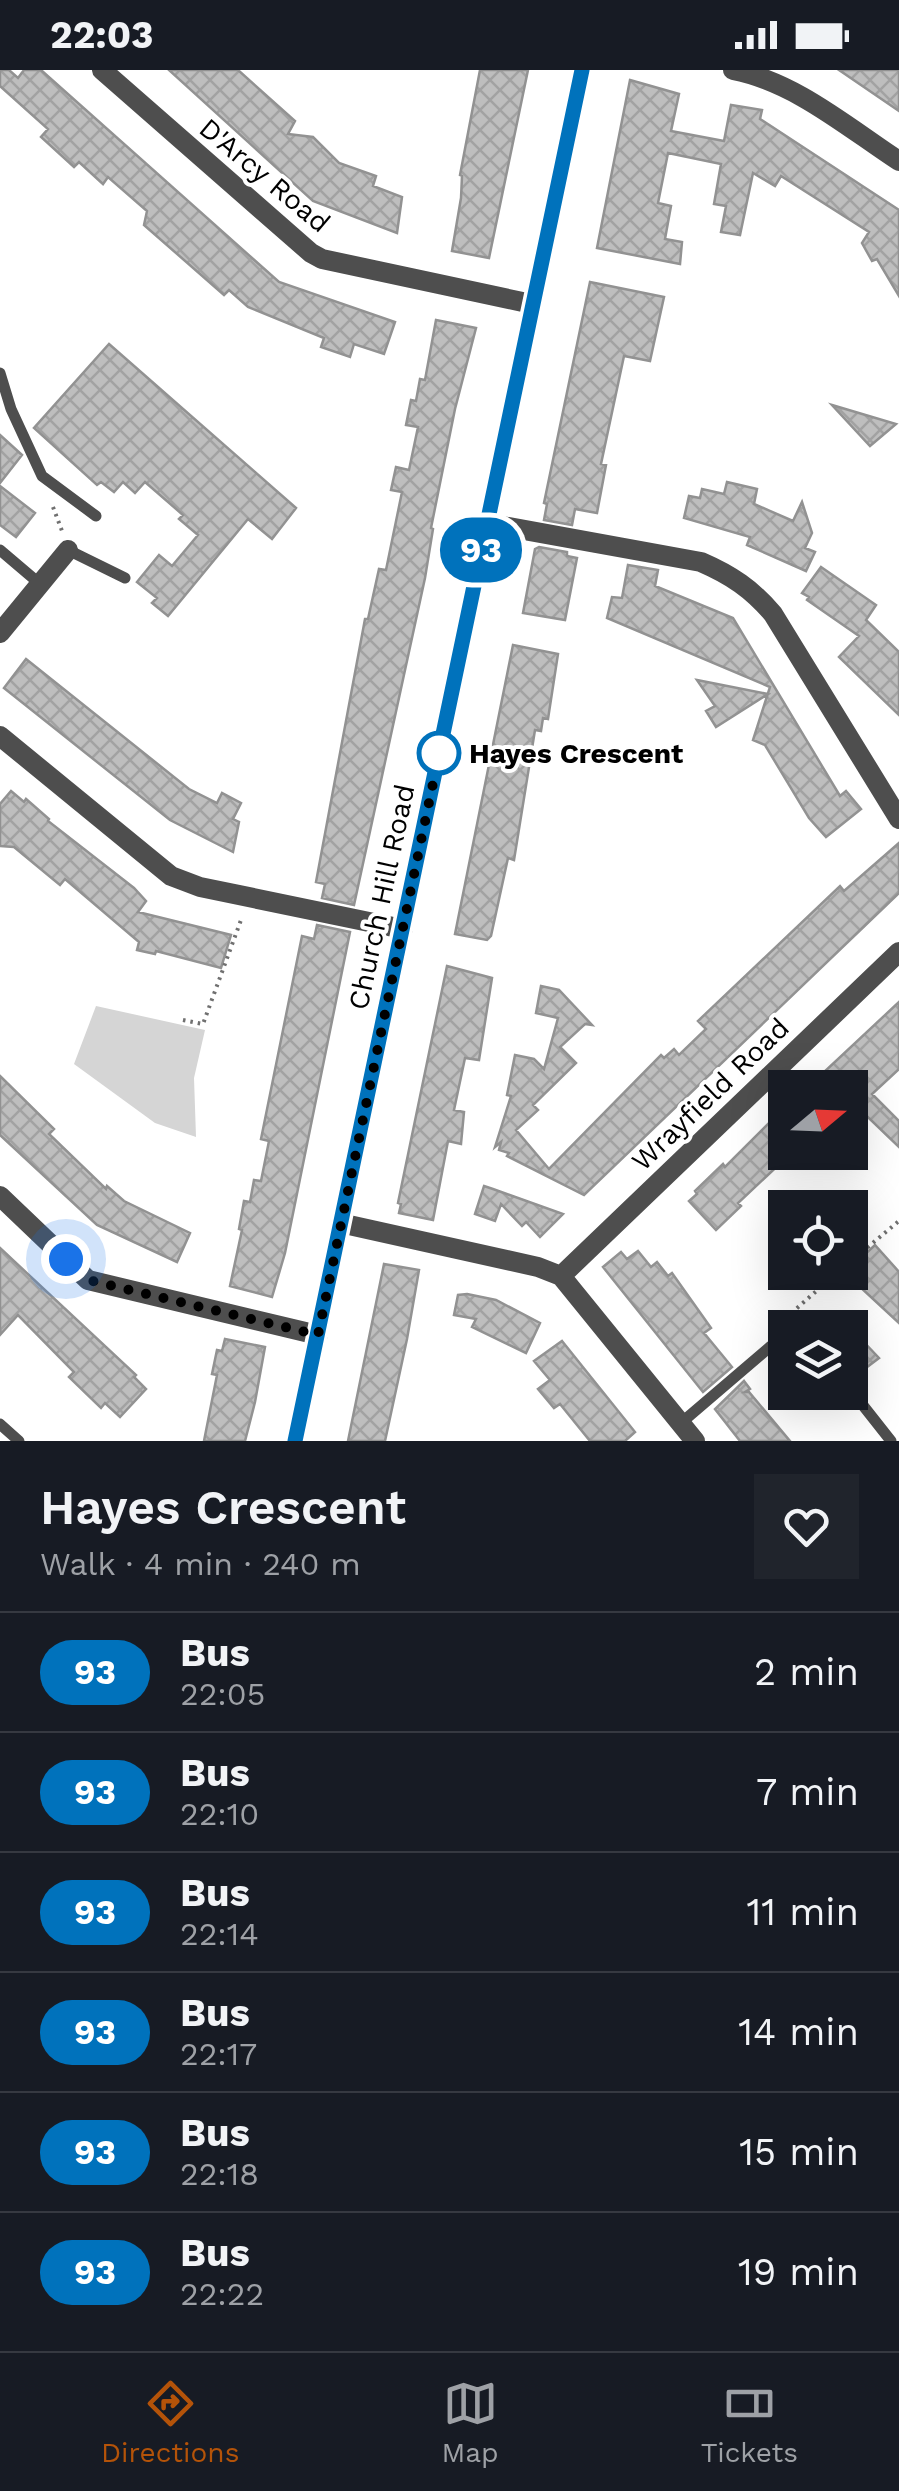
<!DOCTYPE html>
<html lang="en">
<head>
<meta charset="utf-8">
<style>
	body { margin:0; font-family:"Work Sans",sans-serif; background:#20242c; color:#f1f3f6; height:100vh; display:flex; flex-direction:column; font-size:38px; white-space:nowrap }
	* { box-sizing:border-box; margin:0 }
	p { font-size:32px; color:#9ea1a6 }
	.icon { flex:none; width:55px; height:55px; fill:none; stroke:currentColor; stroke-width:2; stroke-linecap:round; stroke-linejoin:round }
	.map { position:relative; height:1371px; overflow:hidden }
	.side { display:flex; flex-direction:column; background:#171b24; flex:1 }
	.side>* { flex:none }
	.badge { padding:0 20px; border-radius:32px; font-size:35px; line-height:65px }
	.needle { width:65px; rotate:71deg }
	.controls { position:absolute; left:768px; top:1000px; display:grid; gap:20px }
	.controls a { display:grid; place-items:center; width:100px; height:100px; border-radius:0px; background:#171b24; box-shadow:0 10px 40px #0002; font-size:50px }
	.you { position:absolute; width:50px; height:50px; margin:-25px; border:8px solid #fff; border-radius:50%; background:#1a73e8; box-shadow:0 0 0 15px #1a73e833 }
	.map>.badge { position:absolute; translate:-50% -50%; box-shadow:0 0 0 5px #fff }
	.round { display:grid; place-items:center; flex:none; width:105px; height:105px; border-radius:0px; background:#20242c }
	.headline { display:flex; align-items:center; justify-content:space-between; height:170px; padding:0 40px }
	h1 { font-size:48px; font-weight:600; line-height:75px }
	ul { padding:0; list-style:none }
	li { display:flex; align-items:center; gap:30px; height:120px; padding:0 40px; border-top:2px solid #363941 }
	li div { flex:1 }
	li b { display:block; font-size:38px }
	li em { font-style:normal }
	li .badge { min-width:110px; font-weight:700; text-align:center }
	.status { display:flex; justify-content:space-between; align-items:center; height:70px; padding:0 50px; background:#171b24; direction:ltr }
	.status svg { height:28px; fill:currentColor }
	.dock { display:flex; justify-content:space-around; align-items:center; height:140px; border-top:2px solid #363941; background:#171b24; font-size:28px; color:#9ea1a6 }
	.dock a { display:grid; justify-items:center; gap:5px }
	.dock .active { color:#b45309 }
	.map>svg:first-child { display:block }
	.garden { fill:#d5d5d5 }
	.building { fill:url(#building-cross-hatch); stroke:#929292; stroke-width:2.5 }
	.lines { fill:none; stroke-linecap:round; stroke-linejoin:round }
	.path { stroke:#707070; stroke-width:4; stroke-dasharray:2.5 5; stroke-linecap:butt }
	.lane { stroke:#4e4e4e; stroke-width:11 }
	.street { stroke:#4e4e4e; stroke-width:20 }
	.secondary { stroke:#1b1b1b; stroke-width:20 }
	.line-casing { stroke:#fff; stroke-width:22 }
	.line { stroke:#0072bc; stroke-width:15 }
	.walk { stroke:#000; stroke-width:10; stroke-dasharray:0 18 }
	.stop-dot { fill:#fff; stroke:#0072bc; stroke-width:5 }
	.labels { text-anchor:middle; stroke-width:8; stroke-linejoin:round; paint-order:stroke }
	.street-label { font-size:28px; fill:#000; stroke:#fff }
	.stop-label { font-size:28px; font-weight:bold; fill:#000; stroke:#fff; text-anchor:start }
</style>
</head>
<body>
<div class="status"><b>22:03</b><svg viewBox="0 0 49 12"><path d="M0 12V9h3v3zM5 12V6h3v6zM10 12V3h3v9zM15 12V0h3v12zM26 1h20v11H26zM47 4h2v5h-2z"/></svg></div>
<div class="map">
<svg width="899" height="1371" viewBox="0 0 899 1371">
	<defs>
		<pattern id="building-cross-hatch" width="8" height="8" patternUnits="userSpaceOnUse" patternTransform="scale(2.5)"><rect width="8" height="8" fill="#bebebe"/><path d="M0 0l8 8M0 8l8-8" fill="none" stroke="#a2a2a2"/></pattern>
	</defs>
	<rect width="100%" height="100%" fill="#fff"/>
	<path class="garden" d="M 96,936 L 205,960 L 194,1008 L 196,1067 L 155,1053 L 74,994 Z"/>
	<path class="building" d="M 0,0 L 9,0 L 18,8 L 24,0 L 41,0 L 279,212 L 395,252 L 384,284 L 354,274 L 350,287 L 321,277 L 324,268 L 248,237 L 229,220 L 224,225 L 144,155 L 147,141 L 108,107 L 103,114 L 79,92 L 74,97 L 41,67 L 48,59 L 0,16 Z
		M 169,0 L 238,0 L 295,51 L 288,64 L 313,67 L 339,93 L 376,106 L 373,116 L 402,127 L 397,163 L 313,131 Z
		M 480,0 L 528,0 L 489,188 L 452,181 L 461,128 L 462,106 L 460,105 Z
		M 839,0 L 899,0 L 899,41 Z
		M 630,10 L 679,24 L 671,61 L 724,71 L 731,35 L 762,40 L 760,49 L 899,140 L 899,226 L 877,189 L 872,191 L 862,173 L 869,162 L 781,106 L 775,116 L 753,103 L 740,165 L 721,162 L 726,136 L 714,134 L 721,94 L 668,83 L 658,133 L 671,136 L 665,169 L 682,172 L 680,194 L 597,178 Z
		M 590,212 L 664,227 L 650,291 L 624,286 L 601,394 L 606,395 L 597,443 L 575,439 L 572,455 L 544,450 L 547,434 L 544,433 Z
		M 436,250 L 476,258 L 455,339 L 431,458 L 433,459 L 425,508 L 354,835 L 322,828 L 325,814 L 316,812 L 365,549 L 368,549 L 379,499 L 386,500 L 402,422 L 391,420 L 396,397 L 409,400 L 418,357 L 406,355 L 411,330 L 416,331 L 420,309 L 425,310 Z
		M 109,274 L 296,438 L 272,469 L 248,449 L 168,546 L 152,533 L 157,528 L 137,512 L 159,485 L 172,496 L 198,465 L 179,449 L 183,445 L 145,412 L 135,423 L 123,412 L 114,422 L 101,412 L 97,415 L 34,358 Z
		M 832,335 L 896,354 L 870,376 Z
		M 0,365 L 22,385 L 0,413 Z
		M 727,412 L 757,419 L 754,434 L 793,451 L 802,432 L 812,463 L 805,478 L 815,482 L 806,501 L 747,475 L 750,467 L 684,448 L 689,426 L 700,428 L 702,419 L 724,424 Z
		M 0,416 L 35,443 L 16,467 L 0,455 Z
		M 539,477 L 567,482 L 567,486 L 577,488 L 565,550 L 523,543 L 535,479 Z
		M 628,495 L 658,500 L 655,516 L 733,548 L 840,726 L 846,721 L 861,739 L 826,767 L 809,748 L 765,675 L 753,670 L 770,617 L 607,548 L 612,527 L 622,528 Z
		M 821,497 L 876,535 L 866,550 L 899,582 L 899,645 L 839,587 L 859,566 L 807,530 L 809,527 L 802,523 Z
		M 513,575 L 558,584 L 548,649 L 543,648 L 541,661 L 535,660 L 514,790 L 508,788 L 491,866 L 487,870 L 455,864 Z
		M 26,589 L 189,719 L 217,733 L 222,723 L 241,733 L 233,749 L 239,752 L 233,782 L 170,750 L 4,618 Z
		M 697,610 L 768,624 L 716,657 L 706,641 L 715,636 Z
		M 11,721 L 24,732 L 26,729 L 49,749 L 48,751 L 134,818 L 146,831 L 138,842 L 231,865 L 221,898 L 156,881 L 155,884 L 137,880 L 139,872 L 65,809 L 60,815 L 14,777 L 0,776 L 0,734 Z
		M 899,773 L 899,823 L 584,1125 L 507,1086 L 509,1083 L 499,1080 L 501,1072 L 495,1077 L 511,1026 L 507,1025 L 515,985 L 534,989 L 544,999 L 558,948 L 536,943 L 541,916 L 559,920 L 592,955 L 585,954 L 560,977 L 576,993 L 533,1035 L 538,1040 L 516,1060 L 549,1099 L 661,985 L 664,988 L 674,979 L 679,985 L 706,959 L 698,951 L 840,816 L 844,821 Z
		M 317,855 L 350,862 L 285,1183 L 272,1227 L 230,1216 L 242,1160 L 239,1159 L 244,1131 L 250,1132 L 254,1110 L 261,1111 L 269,1071 L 261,1069 L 302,866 L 314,869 Z
		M 447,896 L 492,908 L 479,990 L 465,988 L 454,1040 L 464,1042 L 461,1074 L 448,1071 L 433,1150 L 399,1143 L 401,1134 L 398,1133 Z
		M 899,932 L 899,999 L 872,1024 L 899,1051 L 899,1077 L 850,1030 L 850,1018 L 807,1018 Z
		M 0,1006 L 54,1059 L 49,1064 L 106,1119 L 107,1116 L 124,1131 L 190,1163 L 177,1192 L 97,1155 L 0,1065 Z
		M 785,1037 L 785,1089 L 738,1133 L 741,1136 L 716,1160 L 689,1131 L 697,1124 L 695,1121 L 723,1094 L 725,1097 Z
		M 484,1116 L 493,1119 L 563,1144 L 540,1167 L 526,1152 L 522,1156 L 501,1134 L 495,1151 L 475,1144 Z
		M 875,1175 L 899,1202 L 899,1253 L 845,1203 L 850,1202 L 850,1198 Z
		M 0,1178 L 136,1305 L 134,1307 L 146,1319 L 120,1347 L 105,1333 L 101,1338 L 69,1307 L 74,1302 L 18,1245 L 0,1265 Z
		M 638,1181 L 651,1197 L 657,1192 L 668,1206 L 672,1203 L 711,1258 L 704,1263 L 732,1297 L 703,1322 L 603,1197 L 621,1182 L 627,1189 Z
		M 384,1194 L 419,1200 L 407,1269 L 385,1371 L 348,1371 Z
		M 467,1224 L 496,1230 L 540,1253 L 526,1283 L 472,1257 L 476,1249 L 454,1245 L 458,1225 Z
		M 860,1268 L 879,1288 L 850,1310 L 850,1277 Z
		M 225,1269 L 265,1277 L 255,1332 L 245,1371 L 204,1371 L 217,1305 L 212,1304 L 217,1280 L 222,1281 Z
		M 562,1271 L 635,1362 L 625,1371 L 590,1371 L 560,1334 L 554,1338 L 538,1319 L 550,1310 L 534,1291 Z
		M 744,1311 L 750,1319 L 745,1322 L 749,1322 L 790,1371 L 740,1371 L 715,1339 Z"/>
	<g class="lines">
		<path class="path" d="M 53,437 L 62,461
			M 183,950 L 203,954 L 241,850
			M 850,1192 L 899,1151
			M 780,1253 L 838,1202"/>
		<path class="lane" d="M 0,303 L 11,339 L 42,406 L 96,446
			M 0,480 L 40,514
			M 68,480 L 125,508
			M 850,1319 L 891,1371
			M 681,1353 L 771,1276 L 785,1270
			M 0,1354 L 19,1371"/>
		<path class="street" d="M 102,0 L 311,183 L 322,189 L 532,234
			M 733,0 C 795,12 847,57 899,91
			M 486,453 L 701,492 C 731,505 752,519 773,544 L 899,749
			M 0,563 L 68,480
			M 0,666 L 171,806 L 200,817 L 403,859
			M 0,1126 L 88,1210 L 318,1265
			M 340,1153 L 538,1197 L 561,1206 L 695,1371
			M 561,1206 L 899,882"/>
		<path class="secondary" d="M 295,1371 L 582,0"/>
	</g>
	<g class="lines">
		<g class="line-casing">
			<path id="line" d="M 295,1371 L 582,0"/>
		</g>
		<use href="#line" class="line"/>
		<path class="walk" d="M 66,1189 L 88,1210 L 318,1265 L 441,675 L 439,683"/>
	</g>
	<circle class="stop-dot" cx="439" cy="683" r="20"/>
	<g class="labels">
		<g class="street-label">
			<text transform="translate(265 105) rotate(40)" y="10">D'Arcy Road</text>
			<text transform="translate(381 827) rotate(-78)" y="10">Church Hill Road</text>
			<text transform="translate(710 1024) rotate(-44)" y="10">Wrayfield Road</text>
		</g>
		<g class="stop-label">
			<text x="469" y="693">Hayes Crescent</text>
		</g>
	</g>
</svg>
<div class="controls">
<a><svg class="needle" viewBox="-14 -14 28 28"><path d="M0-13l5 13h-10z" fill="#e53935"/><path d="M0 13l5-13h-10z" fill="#9ea1a6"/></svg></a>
<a><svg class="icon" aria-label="locate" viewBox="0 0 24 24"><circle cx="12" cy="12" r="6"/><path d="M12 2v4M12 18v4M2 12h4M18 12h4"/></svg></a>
<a><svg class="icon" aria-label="layers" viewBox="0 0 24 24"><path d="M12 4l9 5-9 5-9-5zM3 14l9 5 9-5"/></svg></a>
</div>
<div class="you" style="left:66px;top:1189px"></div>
<b class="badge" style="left:481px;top:480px;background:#0072bc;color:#fff">93</b>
</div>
<section class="side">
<div class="headline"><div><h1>Hayes Crescent</h1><p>Walk · 4 min · 240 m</p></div><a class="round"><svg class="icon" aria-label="heart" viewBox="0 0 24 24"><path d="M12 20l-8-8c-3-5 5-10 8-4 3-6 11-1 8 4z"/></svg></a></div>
<ul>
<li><span class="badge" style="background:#0072bc;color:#fff">93</span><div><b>Bus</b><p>22:05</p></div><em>2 min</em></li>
<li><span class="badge" style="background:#0072bc;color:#fff">93</span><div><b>Bus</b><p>22:10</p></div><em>7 min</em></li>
<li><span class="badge" style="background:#0072bc;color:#fff">93</span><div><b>Bus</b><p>22:14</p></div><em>11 min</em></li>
<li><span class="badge" style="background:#0072bc;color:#fff">93</span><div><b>Bus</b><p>22:17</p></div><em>14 min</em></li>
<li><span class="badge" style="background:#0072bc;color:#fff">93</span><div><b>Bus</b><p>22:18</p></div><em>15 min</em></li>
<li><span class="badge" style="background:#0072bc;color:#fff">93</span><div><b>Bus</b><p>22:22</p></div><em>19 min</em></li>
</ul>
</section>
<nav class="dock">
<a class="active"><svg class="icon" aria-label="directions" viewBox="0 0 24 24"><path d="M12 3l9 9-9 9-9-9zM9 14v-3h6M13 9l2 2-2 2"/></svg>Directions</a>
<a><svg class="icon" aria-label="map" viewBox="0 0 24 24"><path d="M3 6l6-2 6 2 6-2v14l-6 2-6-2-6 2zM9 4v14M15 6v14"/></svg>Map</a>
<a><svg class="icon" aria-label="tickets" viewBox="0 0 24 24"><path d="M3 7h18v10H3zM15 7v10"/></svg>Tickets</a>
</nav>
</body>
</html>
